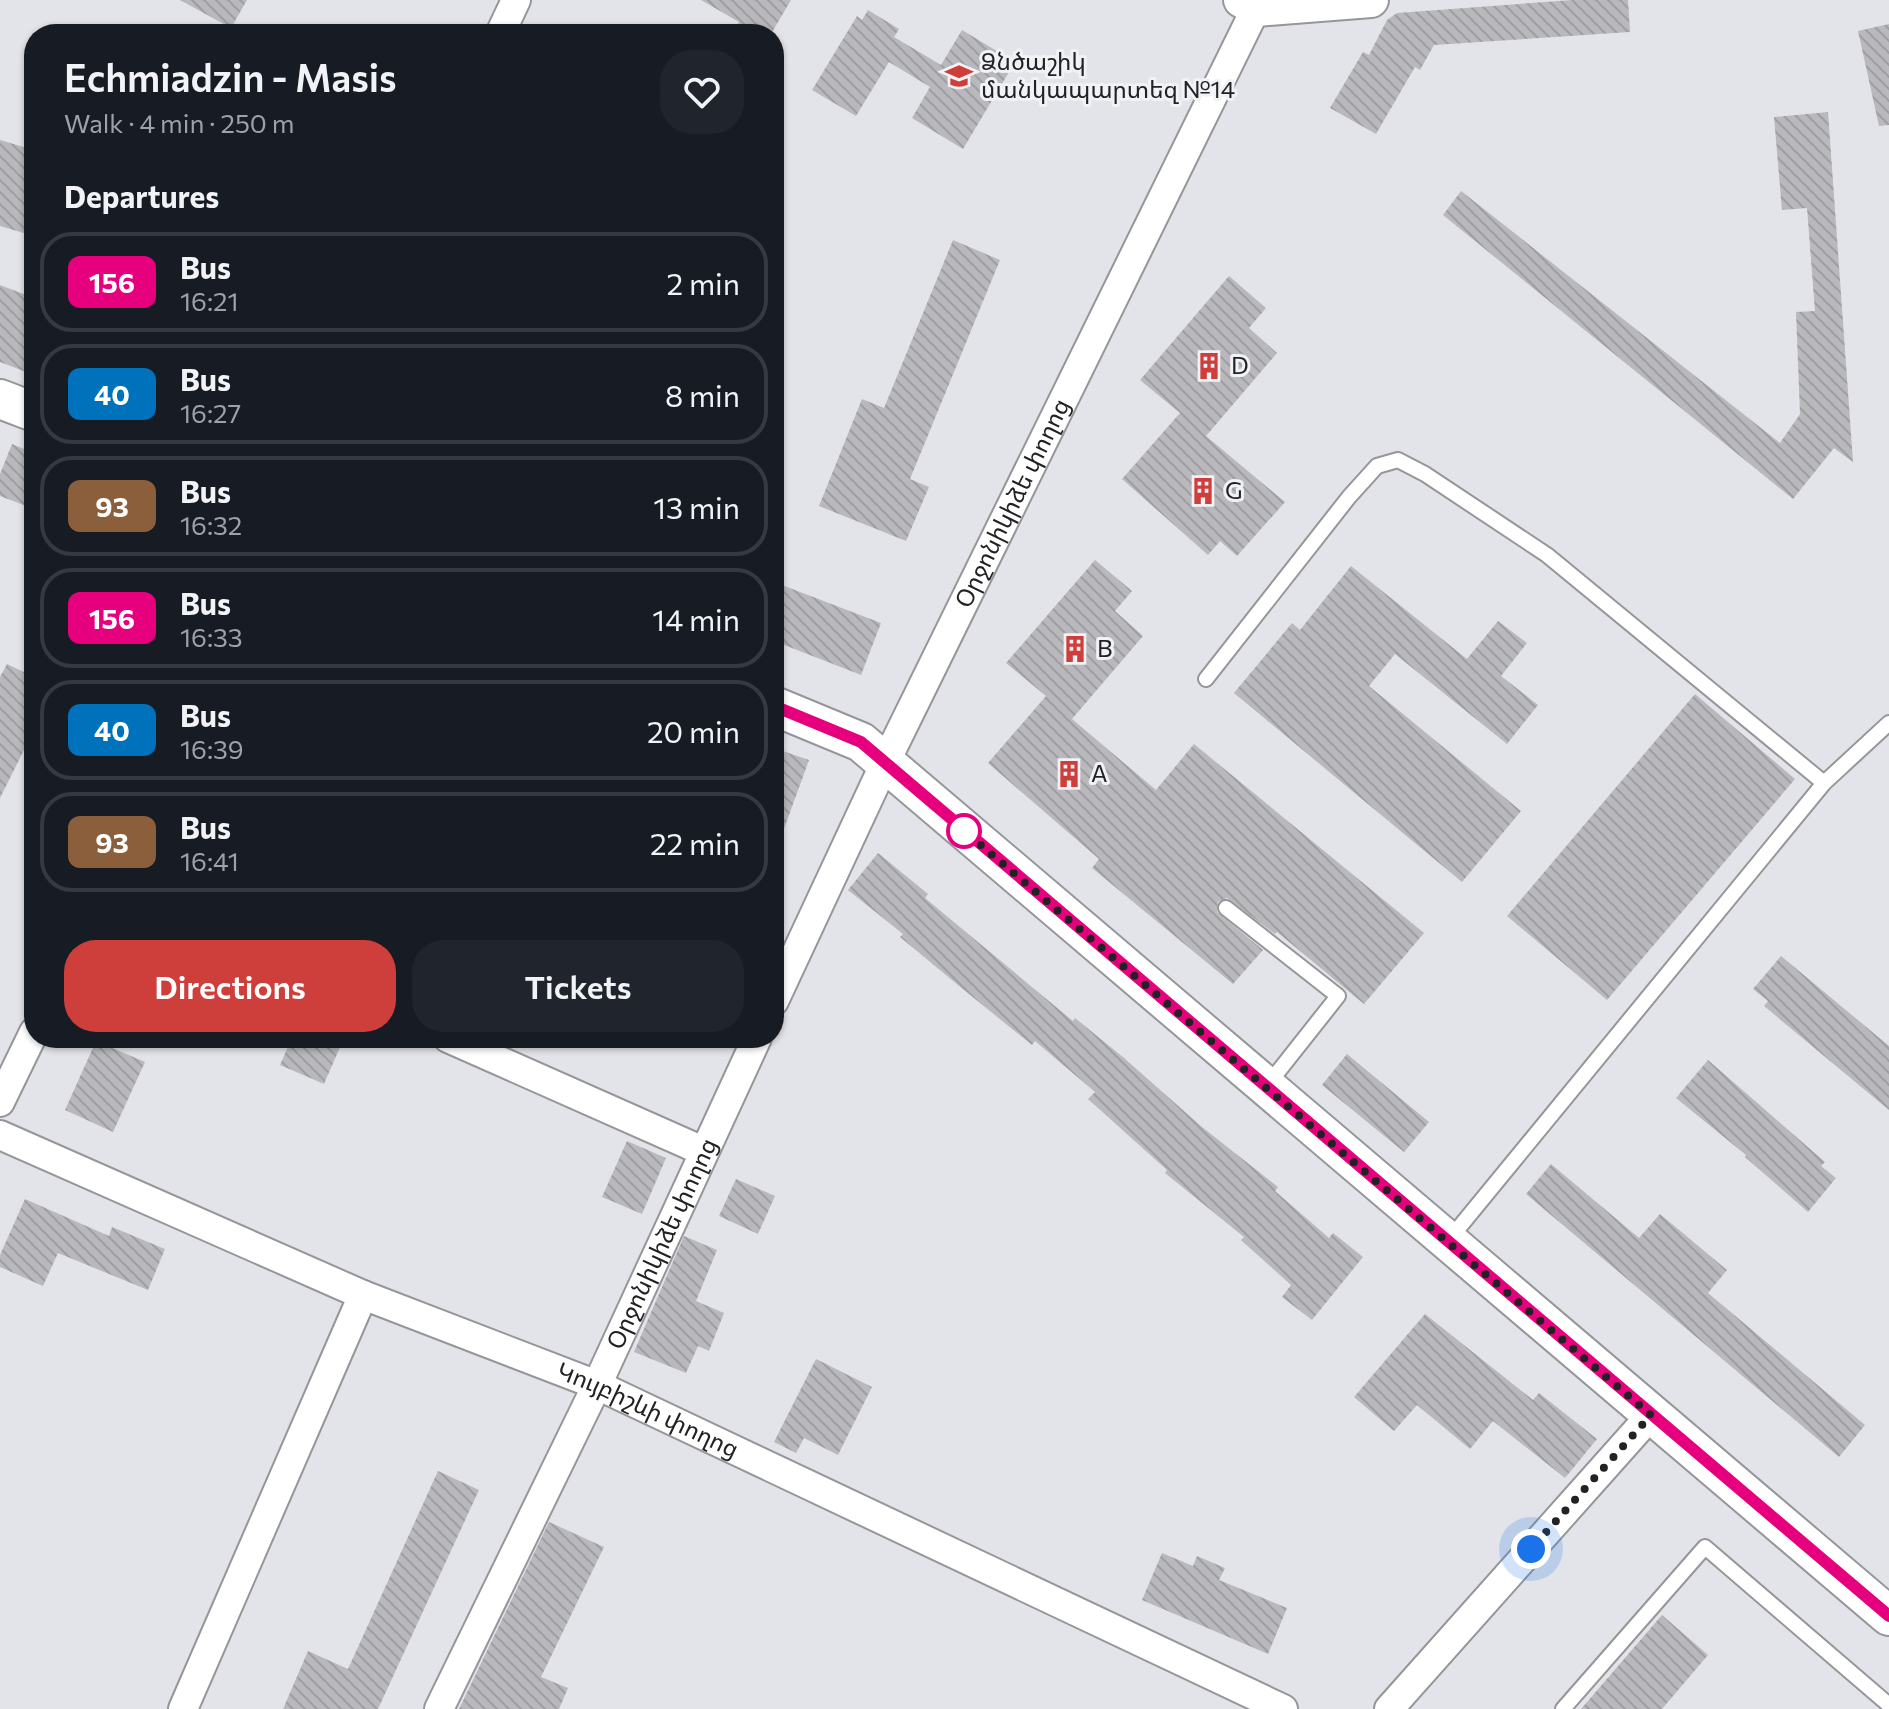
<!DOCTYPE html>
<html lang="en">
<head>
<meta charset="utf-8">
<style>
	body { margin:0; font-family:Commissioner,"Noto Sans Armenian",sans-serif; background:#20242c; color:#f1f3f6; height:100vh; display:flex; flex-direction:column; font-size:30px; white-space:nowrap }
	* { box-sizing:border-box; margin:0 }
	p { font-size:26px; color:#9ea1a6 }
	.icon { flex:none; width:44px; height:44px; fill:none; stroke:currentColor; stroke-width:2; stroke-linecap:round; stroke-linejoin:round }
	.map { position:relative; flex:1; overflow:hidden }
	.sheet { position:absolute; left:24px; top:24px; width:760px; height:1024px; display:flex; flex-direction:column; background:#171b24; border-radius:32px; box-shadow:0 2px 6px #0004 }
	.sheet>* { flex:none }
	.badge { padding:0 16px; border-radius:12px; font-size:28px; line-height:52px }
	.you { position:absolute; width:40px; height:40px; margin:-20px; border:6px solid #fff; border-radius:50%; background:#1a73e8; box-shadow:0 0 0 12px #1a73e833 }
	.map>.badge { position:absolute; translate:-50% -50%; box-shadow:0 0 0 4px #fff }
	h2 { padding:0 40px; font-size:30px; line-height:72px }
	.round { display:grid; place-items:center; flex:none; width:84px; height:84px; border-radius:32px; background:#20242c }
	.overview { display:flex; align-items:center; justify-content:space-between; height:136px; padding:0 40px }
	h1 { font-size:38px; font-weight:600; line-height:60px }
	.cta { display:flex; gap:16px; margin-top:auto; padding:16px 40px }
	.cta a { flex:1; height:92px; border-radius:32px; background:#ce3f3c; color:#fff; font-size:32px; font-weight:600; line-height:92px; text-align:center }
	.cta a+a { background:#20242c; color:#f1f3f6 }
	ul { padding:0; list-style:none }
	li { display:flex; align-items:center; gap:24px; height:100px; margin:0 16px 12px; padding:0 24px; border:4px solid #363941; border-radius:32px }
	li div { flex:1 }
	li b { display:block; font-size:30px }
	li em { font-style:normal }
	li .badge { min-width:88px; font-weight:700; text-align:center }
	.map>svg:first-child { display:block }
	.building { fill:url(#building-back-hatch) }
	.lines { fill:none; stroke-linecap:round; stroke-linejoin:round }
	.service-casing { stroke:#96969a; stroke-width:18 }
	.minor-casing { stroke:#96969a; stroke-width:32 }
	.tertiary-casing { stroke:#96969a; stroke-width:38 }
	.secondary-casing { stroke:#96969a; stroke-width:42 }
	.service { stroke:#fff; stroke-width:14 }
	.minor { stroke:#fff; stroke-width:28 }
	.tertiary { stroke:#fff; stroke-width:34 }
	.secondary { stroke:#fff; stroke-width:38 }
	.line-casing { stroke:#fff; stroke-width:18 }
	.line { stroke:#e6007e; stroke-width:12 }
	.walk { stroke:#212223; stroke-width:8; stroke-dasharray:0 14.4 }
	.stop-dot { fill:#fff; stroke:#e6007e; stroke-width:4 }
	.labels { text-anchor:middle; stroke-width:6; stroke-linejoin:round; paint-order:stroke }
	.poi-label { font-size:24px; fill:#212223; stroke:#f1f2f6; text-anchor:start }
	.street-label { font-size:24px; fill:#212223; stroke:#f1f2f6 }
</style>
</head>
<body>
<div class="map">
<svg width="1889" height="1709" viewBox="0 0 1889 1709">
	<defs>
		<pattern id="building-back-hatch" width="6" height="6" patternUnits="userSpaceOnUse" patternTransform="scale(2)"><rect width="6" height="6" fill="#b9b8bc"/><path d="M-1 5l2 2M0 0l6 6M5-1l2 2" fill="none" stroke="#9f9ea1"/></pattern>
	</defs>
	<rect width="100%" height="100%" fill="#e3e4e9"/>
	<path class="building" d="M 180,0 L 247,0 L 231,28 Z
		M 701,0 L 791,0 L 771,34 L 732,34 L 739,22 Z
		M 1573,0 L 1628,0 L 1630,32 L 1434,45 L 1420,70 L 1415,67 L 1376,134 L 1330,108 L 1363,52 L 1369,55 L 1387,20 L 1397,13 Z
		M 868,10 L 899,29 L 894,37 L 941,65 L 962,30 L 1015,62 L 963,149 L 912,118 L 930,87 L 889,62 L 856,116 L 812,90 L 857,16 L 862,20 Z
		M 1889,24 L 1889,125 L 1879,126 L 1858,31 Z
		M 1828,112 L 1853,462 L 1834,448 L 1793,499 L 1443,215 L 1461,191 L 1780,443 L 1800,414 L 1796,312 L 1815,311 L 1807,208 L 1782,210 L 1774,117 Z
		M 0,140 L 34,150 L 34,236 L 0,226 Z
		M 953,240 L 1000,260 L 910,479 L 929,487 L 906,541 L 819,506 L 862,399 L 884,408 Z
		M 1229,276 L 1266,308 L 1249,328 L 1277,353 L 1206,436 L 1285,502 L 1237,556 L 1220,541 L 1208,555 L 1122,479 L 1180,413 L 1140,380 Z
		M 0,285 L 34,298 L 34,375 L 0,362 Z
		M 12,444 L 34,453 L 34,509 L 0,496 L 0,474 Z
		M 1095,560 L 1132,591 L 1115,611 L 1143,636 L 1072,719 L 1156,790 L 1194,744 L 1424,933 L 1364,1004 L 1277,932 L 1275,934 L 1227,898 L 1218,902 L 1217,912 L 1263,950 L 1233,984 L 1092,868 L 1099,859 L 988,763 L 1046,696 L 1006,663 Z
		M 1351,566 L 1467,659 L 1498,621 L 1527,643 L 1501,676 L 1538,705 L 1507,744 L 1395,654 L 1369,686 L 1521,811 L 1462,882 L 1234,693 L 1292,623 L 1300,630 Z
		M 774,582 L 881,623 L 861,675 L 774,641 Z
		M 7,664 L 34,677 L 34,730 L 0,798 L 0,677 Z
		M 1695,694 L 1795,779 L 1607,1000 L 1507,916 Z
		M 774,748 L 809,760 L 777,848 L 774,847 Z
		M 878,853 L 928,894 L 925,898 L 1073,1021 L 1075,1018 L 1124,1058 L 1202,1127 L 1278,1187 L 1275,1191 L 1329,1238 L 1333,1233 L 1363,1257 L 1312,1320 L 1282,1297 L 1291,1285 L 1241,1240 L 1244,1237 L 1165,1173 L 1167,1170 L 1088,1099 L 1095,1092 L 1035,1041 L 1032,1045 L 964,990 L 900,937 L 903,934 L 848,890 Z
		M 1781,956 L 1889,1046 L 1889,1110 L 1764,1006 L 1768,1001 L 1753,989 Z
		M 292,1038 L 344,1038 L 324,1084 L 280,1065 Z
		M 96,1041 L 145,1062 L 113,1132 L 65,1110 Z
		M 1347,1054 L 1429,1122 L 1404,1152 L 1322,1085 Z
		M 1708,1060 L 1825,1162 L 1821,1166 L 1836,1178 L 1808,1212 L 1745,1157 L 1746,1155 L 1676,1098 Z
		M 627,1141 L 666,1158 L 642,1214 L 602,1197 Z
		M 1551,1164 L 1639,1238 L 1660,1214 L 1727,1270 L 1708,1293 L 1865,1425 L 1839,1457 L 1526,1194 Z
		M 736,1179 L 775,1196 L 758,1234 L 719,1216 Z
		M 25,1199 L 109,1236 L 112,1227 L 165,1249 L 148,1290 L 58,1253 L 43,1286 L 0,1267 L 0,1255 Z
		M 684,1236 L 717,1250 L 696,1301 L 724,1313 L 709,1351 L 698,1346 L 686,1373 L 634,1352 Z
		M 1425,1314 L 1533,1400 L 1539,1393 L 1597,1439 L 1565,1478 L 1493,1421 L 1470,1449 L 1417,1405 L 1394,1431 L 1354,1397 Z
		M 816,1359 L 872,1387 L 838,1455 L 804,1438 L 796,1453 L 774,1442 Z
		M 438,1471 L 479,1490 L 378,1709 L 283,1709 L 308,1651 L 348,1669 Z
		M 549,1522 L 604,1547 L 541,1677 L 568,1688 L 559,1709 L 459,1709 Z
		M 1162,1553 L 1193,1566 L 1197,1556 L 1225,1568 L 1219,1580 L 1287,1608 L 1268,1654 L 1142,1600 Z
		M 1662,1615 L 1708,1655 L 1662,1709 L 1581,1709 Z"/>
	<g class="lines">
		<g class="service-casing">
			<path id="service" d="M 1206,679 L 1349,497 L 1377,466 L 1398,460 L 1425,474 L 1547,555 L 1824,783
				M 1226,908 L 1338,996 L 1266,1087
				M 1448,1241 L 1824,783 L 1889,723
				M 1563,1709 L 1705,1547 L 1889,1705"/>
		</g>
		<g class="minor-casing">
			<g id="minor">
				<path d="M 500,34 L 516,0"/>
				<path id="s1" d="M 774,1001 L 885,763 L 1260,0"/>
				<path d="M 448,1038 L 703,1151"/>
				<path d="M 0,1102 L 34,1032"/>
				<path id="s2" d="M 0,1135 L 363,1295 L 597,1385 L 1283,1709"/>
				<path d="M 183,1709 L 363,1295"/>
				<path id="s3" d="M 439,1709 L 597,1385 L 757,1038"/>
				<path d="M 1389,1709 L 1651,1415"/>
			</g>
		</g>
		<g class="tertiary-casing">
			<path id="tertiary" d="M 1241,0 L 1257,9 L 1371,0"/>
		</g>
		<g class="secondary-casing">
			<path id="secondary" d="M 0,399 L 34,412
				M 774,706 L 861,742 L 1889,1616"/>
		</g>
		<use href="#service" class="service"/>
		<use href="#minor" class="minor"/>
		<use href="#tertiary" class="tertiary"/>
		<use href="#secondary" class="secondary"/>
	</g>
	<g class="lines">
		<g class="line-casing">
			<path id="line" d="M 774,706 L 861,742 L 1889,1616"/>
		</g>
		<use href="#line" class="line"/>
		<path class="walk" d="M 964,831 L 956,824 L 1651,1415 L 1531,1549"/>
	</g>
	<defs>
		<g id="school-bare" transform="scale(2.16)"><path d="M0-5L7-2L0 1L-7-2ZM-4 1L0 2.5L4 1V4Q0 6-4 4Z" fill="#ce3f3c" stroke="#f1f2f6" stroke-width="2.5" paint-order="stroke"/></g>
		<g id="building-bare" transform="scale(2.16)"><path d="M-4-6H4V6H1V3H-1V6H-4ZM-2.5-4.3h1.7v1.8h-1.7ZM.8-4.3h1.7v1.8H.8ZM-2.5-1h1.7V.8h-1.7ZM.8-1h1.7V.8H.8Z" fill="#ce3f3c" stroke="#f1f2f6" stroke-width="2.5" paint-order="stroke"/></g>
	</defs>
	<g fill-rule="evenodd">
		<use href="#school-bare" x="959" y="76"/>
		<use href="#building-bare" x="1209" y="366"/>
		<use href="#building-bare" x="1203" y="491"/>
		<use href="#building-bare" x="1075" y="649"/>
		<use href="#building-bare" x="1069" y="774"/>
	</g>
	<circle class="stop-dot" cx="964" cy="831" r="16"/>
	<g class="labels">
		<g class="poi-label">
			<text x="981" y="70">Ձնծաշիկ<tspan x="981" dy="28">մանկապարտեզ №14</tspan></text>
			<text x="1231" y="374">D</text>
			<text x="1225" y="499">G</text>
			<text x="1097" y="657">B</text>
			<text x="1091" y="782">A</text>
		</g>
		<g class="street-label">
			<text dy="8" stroke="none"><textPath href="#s1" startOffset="552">Օրջոնիկիձե փողոց</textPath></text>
			<text dy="8" stroke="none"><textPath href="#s3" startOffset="516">Օրջոնիկիձե փողոց</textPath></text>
			<text dy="8" stroke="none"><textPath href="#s2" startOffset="704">Կույբիշևի փողոց</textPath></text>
		</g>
	</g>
</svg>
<div class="you" style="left:1531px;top:1549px"></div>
<section class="sheet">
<div class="overview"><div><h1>Echmiadzin - Masis</h1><p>Walk · 4 min · 250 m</p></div><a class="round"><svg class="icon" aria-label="heart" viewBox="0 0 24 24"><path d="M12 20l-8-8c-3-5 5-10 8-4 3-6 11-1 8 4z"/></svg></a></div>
<h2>Departures</h2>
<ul>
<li><span class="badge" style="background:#e6007e;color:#fff">156</span><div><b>Bus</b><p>16:21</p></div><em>2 min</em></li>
<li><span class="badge" style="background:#0072bc;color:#fff">40</span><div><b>Bus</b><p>16:27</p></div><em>8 min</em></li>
<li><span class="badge" style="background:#8b5e3c;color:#fff">93</span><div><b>Bus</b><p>16:32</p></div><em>13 min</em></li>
<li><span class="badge" style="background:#e6007e;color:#fff">156</span><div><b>Bus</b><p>16:33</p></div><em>14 min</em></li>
<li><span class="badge" style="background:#0072bc;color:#fff">40</span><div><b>Bus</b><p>16:39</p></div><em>20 min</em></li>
<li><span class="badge" style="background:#8b5e3c;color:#fff">93</span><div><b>Bus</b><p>16:41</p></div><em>22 min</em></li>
</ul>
<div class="cta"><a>Directions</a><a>Tickets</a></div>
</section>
</div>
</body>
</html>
